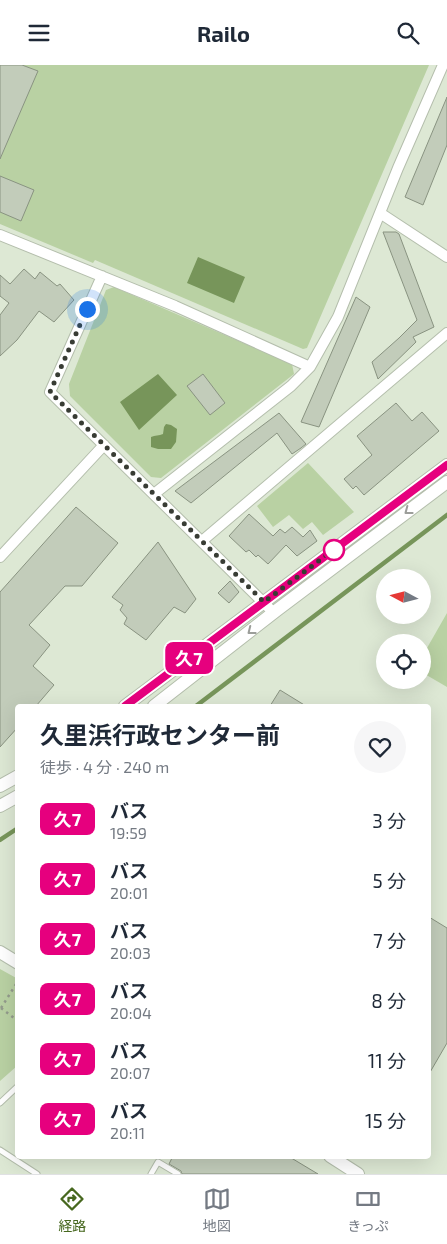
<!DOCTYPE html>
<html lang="ja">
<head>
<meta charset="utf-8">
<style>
	body { margin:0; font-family:"Exo 2","Noto Sans JP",sans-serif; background:#f6f6f7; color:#1f2937; height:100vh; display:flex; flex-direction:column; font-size:19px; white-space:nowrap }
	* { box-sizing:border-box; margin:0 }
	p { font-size:16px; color:#747a83 }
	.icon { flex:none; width:28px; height:28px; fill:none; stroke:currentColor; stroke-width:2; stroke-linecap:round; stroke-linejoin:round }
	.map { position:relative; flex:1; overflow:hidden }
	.side { position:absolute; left:15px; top:639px; width:416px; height:455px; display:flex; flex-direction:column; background:#fff; border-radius:5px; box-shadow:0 5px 20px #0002 }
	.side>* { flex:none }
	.badge { padding:0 10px; border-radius:8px; font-size:18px; line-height:32px }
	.needle { width:32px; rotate:277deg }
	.buttons { position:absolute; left:376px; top:504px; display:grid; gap:10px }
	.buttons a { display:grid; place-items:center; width:55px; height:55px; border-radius:50%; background:#fff; box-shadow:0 5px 20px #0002; font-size:25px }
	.you { position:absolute; width:25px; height:25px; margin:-12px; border:4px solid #fff; border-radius:50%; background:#1a73e8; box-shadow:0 0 0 8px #1a73e833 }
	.map>.badge { position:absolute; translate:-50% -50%; box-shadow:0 0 0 2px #fff }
	.round { display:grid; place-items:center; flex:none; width:52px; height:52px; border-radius:26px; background:#f6f6f7 }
	.headline { display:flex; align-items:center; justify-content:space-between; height:85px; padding:0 25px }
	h1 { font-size:24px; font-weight:700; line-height:38px }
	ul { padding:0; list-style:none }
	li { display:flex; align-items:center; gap:15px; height:60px; padding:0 25px }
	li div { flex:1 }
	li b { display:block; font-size:19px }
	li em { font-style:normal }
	li .badge { min-width:55px; font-weight:700; text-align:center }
	header { display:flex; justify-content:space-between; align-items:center; height:65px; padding:0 25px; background:#fff; font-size:22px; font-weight:700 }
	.tabs { display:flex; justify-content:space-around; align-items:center; height:70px; border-top:1px solid #e0e1e3; background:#fff; font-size:14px; color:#747a83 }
	.tabs a { display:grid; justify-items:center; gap:2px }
	.tabs .selected { color:#47681f }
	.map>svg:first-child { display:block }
	.green { fill:#b9d1a3 }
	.water { fill:#77955a }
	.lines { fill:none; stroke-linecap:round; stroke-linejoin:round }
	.stream { stroke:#77955a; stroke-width:4.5 }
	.building { fill:#c2ccba; stroke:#899381 }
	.service-casing { stroke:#b4beac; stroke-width:7 }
	.minor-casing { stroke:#b4beac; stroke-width:12 }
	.tertiary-casing { stroke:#b4beac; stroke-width:14 }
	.path { stroke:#939b8c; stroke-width:2.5; stroke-dasharray:2.5 4; stroke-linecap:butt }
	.service { stroke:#fff; stroke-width:5 }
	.minor { stroke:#fff; stroke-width:10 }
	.tertiary { stroke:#fff; stroke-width:12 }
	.oneway { stroke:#9c9e9a }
	.line-casing { stroke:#fff; stroke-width:11 }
	.line { stroke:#e6007e; stroke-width:8 }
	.walk { stroke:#383c34; stroke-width:5; stroke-dasharray:0 9 }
	.stop-dot { fill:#fff; stroke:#e6007e; stroke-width:2.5 }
</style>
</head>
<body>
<header><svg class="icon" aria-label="menu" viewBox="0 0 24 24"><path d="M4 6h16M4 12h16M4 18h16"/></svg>Railo<svg class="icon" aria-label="search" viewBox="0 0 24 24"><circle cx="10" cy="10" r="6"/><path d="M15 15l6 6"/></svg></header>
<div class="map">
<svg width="447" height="1109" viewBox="0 0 447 1109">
	<rect width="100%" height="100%" fill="#dde8d4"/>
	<path class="green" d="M 0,0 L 429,0 L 307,283 L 303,284 L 95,195 L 93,198 L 0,159 Z
		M 114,222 L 292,299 L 294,309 L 161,413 L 151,412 L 70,331 L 69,319 L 106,225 Z
		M 308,398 L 354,447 L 323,470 L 312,457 L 303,464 L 289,450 L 273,462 L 257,441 Z
		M 447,548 L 447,622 L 423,608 L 423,590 Z
		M 0,904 L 18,914 L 17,1001 L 0,1016 Z"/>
	<path class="water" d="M 198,192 L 245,212 L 234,238 L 187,218 Z
		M 158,309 L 177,330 L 139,365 L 120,337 Z
		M 166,359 L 171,360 L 177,364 L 176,377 L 171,384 L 158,384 L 151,382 L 151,372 C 155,370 159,371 163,369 L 164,362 Z"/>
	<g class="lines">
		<path class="stream" d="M 196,641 L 447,450
			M 0,775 L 18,763"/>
	</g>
	<path class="building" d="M 0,0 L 22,0 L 38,6 L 0,94 Z
		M 447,32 L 447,80 L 423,140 L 405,132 Z
		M 0,111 L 34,125 L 21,156 L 0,147 Z
		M 383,167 L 396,167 L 399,169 L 434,262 L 413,272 L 416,277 L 378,314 L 372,297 L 399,273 L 417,255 Z
		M 24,204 L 35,214 L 40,207 L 57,221 L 60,219 L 74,235 L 54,257 L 39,246 L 17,275 L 0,291 L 0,250 L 9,238 L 0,231 L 0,210 L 10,219 Z
		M 356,232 L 370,242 L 319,362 L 301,357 Z
		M 203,309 L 225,338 L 210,350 L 187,321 Z
		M 396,338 L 412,356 L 422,347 L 439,366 L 364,430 L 356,421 L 353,424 L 344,414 L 372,390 L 357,371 Z
		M 279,348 L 306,379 L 301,383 L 292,389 L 277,368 L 191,438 L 175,426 Z
		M 76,442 L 118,478 L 82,521 L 65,521 L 29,560 L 50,580 L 33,601 L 54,620 L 36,641 L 18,641 L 18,662 L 0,682 L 0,527 Z
		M 249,449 L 273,471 L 280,464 L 285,468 L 292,462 L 303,472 L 310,465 L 317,476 L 297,491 L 286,480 L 268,499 L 258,490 L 256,492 L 249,485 L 246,487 L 229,471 Z
		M 158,477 L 196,534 L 185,548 L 174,542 L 146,575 L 124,559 L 127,553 L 120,545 L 123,540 L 112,532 Z
		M 230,516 L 239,527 L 229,538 L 218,528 Z
		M 280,625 L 306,641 L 270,641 Z
		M 429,852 L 447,863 L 447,978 L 429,1009 Z
		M 173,1091 L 288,1091 L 318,1109 L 182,1109 L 181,1106 L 169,1099 Z"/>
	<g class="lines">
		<g class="service-casing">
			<path id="service" d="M 0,1038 L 18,1021
				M 0,1085 L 37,1109
				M 151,1109 L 158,1097 L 178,1109"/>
		</g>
		<g class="minor-casing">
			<path id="minor" d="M 380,148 L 447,192
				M 0,170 L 175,241 L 310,302
				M 102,211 L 50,327 L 274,548
				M 154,429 L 291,321 L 310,302 L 338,252 L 398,103 L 443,0
				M 202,476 L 447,268
				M 0,492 L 104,380"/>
		</g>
		<g class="tertiary-casing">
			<path id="tertiary" d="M 125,641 L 447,400
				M 154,641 L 277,545 L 447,417
				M 0,721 L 18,711
				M 0,741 L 18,731
				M 0,887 L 18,898
				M 330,1091 L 358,1109"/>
		</g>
		<path class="path" d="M 1,943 L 18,916
			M 1,943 L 18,956"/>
		<use href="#service" class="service"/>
		<use href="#minor" class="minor"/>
		<use href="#tertiary" class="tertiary"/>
	</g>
	<defs><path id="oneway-chevron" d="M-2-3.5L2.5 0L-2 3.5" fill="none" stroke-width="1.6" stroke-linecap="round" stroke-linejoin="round" transform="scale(1.25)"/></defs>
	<g class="oneway">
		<use href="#oneway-chevron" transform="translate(408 446) rotate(143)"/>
		<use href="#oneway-chevron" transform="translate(251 566) rotate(142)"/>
	</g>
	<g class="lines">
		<g class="line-casing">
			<path id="line" d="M 125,641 L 447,400"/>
		</g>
		<use href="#line" class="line"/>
		<path class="walk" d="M 87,244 L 50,327 L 264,537 L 340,480 L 334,485"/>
	</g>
	<circle class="stop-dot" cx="334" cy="485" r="10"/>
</svg>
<div class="buttons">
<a><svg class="needle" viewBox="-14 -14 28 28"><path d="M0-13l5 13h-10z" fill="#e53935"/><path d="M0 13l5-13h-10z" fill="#747a83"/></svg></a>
<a><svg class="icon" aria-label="locate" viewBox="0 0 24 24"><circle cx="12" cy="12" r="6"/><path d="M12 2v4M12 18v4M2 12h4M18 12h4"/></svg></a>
</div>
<div class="you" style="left:87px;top:244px"></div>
<b class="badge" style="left:189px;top:593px;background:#e6007e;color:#fff">久7</b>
<section class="side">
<div class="headline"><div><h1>久里浜行政センター前</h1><p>徒歩 · 4 分 · 240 m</p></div><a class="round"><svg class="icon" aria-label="heart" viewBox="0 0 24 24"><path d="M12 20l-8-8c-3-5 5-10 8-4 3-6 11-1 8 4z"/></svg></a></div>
<ul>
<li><span class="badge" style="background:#e6007e;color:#fff">久7</span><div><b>バス</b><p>19:59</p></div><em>3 分</em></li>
<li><span class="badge" style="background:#e6007e;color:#fff">久7</span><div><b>バス</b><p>20:01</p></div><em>5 分</em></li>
<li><span class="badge" style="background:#e6007e;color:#fff">久7</span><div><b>バス</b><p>20:03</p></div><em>7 分</em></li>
<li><span class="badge" style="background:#e6007e;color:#fff">久7</span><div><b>バス</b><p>20:04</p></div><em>8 分</em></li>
<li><span class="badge" style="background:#e6007e;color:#fff">久7</span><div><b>バス</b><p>20:07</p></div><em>11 分</em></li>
<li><span class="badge" style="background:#e6007e;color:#fff">久7</span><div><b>バス</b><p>20:11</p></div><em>15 分</em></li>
</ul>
</section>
</div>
<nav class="tabs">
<a class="selected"><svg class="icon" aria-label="directions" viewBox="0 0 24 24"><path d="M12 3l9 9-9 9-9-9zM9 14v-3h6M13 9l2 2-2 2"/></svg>経路</a>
<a><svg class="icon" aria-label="map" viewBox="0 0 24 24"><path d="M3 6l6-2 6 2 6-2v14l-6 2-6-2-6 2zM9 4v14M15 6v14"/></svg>地図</a>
<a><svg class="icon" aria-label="tickets" viewBox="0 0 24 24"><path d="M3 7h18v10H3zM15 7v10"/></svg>きっぷ</a>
</nav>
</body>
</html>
